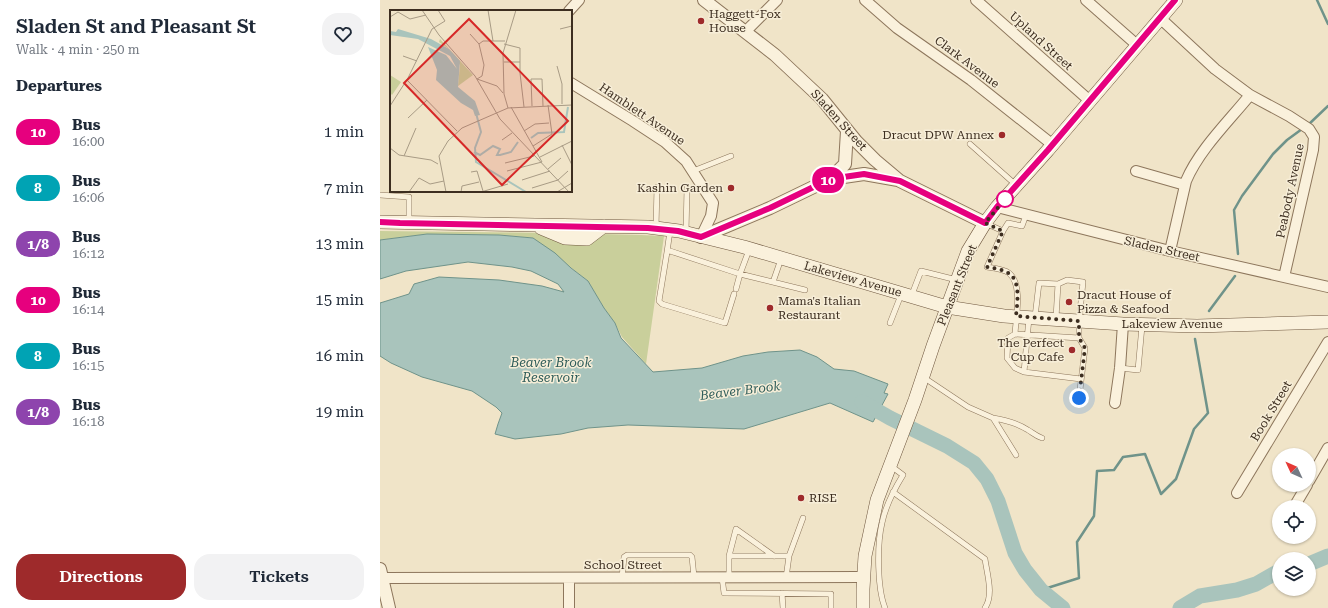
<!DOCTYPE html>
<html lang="en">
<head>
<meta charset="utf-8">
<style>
	body { margin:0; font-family:"Roboto Serif",serif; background:#f2f2f3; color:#1f2937; height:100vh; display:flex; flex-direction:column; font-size:15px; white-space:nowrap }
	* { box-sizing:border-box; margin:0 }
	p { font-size:13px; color:#747a83 }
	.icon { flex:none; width:22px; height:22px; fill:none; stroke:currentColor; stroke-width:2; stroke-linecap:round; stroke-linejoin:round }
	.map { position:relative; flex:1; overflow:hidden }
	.drawer { display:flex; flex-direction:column; background:#fff; width:380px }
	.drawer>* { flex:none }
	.badge { padding:0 8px; border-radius:13px; font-size:14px; line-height:26px }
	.needle { width:26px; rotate:314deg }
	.buttons { position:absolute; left:892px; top:448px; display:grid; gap:8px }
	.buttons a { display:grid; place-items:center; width:44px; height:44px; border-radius:50%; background:#fff; box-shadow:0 1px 3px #0004; font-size:20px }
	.you { position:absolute; width:20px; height:20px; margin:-10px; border:3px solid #fff; border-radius:50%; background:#1a73e8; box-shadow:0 0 0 6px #1a73e833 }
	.map>.badge { position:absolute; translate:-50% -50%; box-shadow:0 0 0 2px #fff }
	h2 { padding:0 16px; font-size:15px; line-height:36px }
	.round { display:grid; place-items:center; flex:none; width:42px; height:42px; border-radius:16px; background:#f2f2f3 }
	.summary { display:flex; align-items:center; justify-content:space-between; height:68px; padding:0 16px }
	h1 { font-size:19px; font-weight:600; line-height:30px }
	.button { display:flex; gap:8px; margin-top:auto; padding:8px 16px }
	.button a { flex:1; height:46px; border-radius:16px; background:#9e2a2b; color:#fff; font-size:16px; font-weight:600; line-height:46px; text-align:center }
	.button a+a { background:#f2f2f3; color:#1f2937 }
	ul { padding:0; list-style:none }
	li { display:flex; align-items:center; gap:12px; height:56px; padding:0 16px }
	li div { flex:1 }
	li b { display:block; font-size:15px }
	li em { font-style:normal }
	li .badge { min-width:44px; font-weight:700; text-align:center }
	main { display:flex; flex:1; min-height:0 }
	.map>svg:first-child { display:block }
	.green { fill:#c9cf9b }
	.water { fill:#a9c4bc; stroke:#6f938a }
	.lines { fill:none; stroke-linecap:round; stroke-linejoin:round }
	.stream { stroke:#6f938a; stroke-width:2.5 }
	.river { stroke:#a9c4bc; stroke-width:15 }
	.service-casing { stroke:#8d765c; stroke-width:6 }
	.minor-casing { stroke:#8d765c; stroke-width:12 }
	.tertiary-casing { stroke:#8d765c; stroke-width:14 }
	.secondary-casing { stroke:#6f573f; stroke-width:14 }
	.service { stroke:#faf1dc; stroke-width:5 }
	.minor { stroke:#faf1dc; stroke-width:10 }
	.tertiary { stroke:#faf1dc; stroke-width:12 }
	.secondary { stroke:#faf1dc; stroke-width:13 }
	.line-casing { stroke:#fff; stroke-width:9 }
	.line { stroke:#e6007e; stroke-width:6 }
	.walk { stroke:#3d2e20; stroke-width:4; stroke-dasharray:0 7.2 }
	.poi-dot { fill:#9e2a2b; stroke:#f7eed8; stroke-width:1.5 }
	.stop-dot { fill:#fff; stroke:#e6007e; stroke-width:2 }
	.labels { text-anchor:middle; stroke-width:3; stroke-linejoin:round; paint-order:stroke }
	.poi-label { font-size:12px; fill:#3d2e20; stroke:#f7eed8; text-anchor:start }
	.street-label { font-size:12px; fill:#3d2e20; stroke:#f7eed8 }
	.water-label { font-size:13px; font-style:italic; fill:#2f5d5a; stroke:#f7eed8 }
	.inset-river { fill:none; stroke:#a9c4bc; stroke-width:2 }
	.inset-road { fill:none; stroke:#a89b85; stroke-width:1 }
	.view { fill:#d62828; fill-opacity:0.15; stroke:#d62828; stroke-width:2 }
	.inset-edge { fill:none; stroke:#3d2e20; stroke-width:2 }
</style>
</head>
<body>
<main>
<section class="drawer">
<div class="summary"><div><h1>Sladen St and Pleasant St</h1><p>Walk · 4 min · 250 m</p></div><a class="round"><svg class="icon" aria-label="heart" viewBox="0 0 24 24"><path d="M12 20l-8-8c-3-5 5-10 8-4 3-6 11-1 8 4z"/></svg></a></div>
<h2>Departures</h2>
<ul>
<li><span class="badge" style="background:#e6007e;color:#fff">10</span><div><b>Bus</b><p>16:00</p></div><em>1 min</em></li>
<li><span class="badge" style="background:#00a3b4;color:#fff">8</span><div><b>Bus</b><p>16:06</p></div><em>7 min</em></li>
<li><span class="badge" style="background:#8e44ad;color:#fff">1/8</span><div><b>Bus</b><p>16:12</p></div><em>13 min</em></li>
<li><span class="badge" style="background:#e6007e;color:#fff">10</span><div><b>Bus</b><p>16:14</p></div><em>15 min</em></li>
<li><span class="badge" style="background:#00a3b4;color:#fff">8</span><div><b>Bus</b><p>16:15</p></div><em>16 min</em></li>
<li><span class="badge" style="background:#8e44ad;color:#fff">1/8</span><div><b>Bus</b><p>16:18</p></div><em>19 min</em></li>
</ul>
<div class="button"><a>Directions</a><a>Tickets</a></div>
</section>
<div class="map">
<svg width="948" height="608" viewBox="0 0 948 608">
	<rect width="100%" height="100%" fill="#f0e4c8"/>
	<path class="green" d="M 0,231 L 178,233 L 261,235 L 284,236 L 266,364 L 242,337 L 235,323 L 224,308 L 208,281 L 153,238 L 119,235 L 47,234 L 0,240 Z"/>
	<path class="water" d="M 47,234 L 119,235 L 153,238 L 175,253 L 191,268 L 208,281 L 224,308 L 235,323 L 241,338 L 273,372 L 322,368 L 363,356 L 388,352 L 420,350 L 437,357 L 454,369 L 474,371 L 508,384 L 504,393 L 508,394 L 493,422 L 450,403 L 364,429 L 248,425 L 208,428 L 181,434 L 135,439 L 115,434 L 118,424 L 122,413 L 116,407 L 92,391 L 42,377 L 11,363 L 0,356 L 0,303 L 29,294 L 34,284 L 59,277 L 119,280 L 162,286 L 184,292 L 178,284 L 151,271 L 132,267 L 88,262 L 26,271 L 0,279 L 0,240 Z"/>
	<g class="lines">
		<path class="stream" d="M 937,0 L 948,24
			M 928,125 L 948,106
			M 858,254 L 854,210 L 862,196 L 893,154 L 907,140 L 922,129
			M 829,311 L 855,276
			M 661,590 L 699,578 L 697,542 L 714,516 L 717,471 L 734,470 L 743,457 L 765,454 L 781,494 L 796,479 L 814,429 L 828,413 L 815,339"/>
		<path class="river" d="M 482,402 L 510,418 L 567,446 L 594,463 L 607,479 L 618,501 L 635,553 L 645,570 L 661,590 L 683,608
			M 929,564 L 948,556
			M 800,608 L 820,596 L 857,590 L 876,584 L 899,571"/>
		<g class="service-casing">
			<path id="service" d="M 590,144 L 636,185
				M 313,171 L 351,156
				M 0,195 L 29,197 L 29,221
				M 605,223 L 623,231 L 628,223 L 642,226 L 646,215
				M 276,227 L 277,187
				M 623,231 L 607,267 C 613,268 624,269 629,273 C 643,285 636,316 635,334 L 699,338 L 699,321 L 703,282 L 687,280 L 678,284
				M 306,232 L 307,188
				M 287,252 L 290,231
				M 393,282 L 401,259
				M 356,289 L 360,274 L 425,290
				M 354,294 L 345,323 L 282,304 L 279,301 L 287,252 L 290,251 L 360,274 L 369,250
				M 531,297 L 541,271 L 577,280
				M 655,317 L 659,283 L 678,284 L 676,318
				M 649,318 L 644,372 L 701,379
				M 510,323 L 521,295
				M 635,334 L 628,338 L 627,358 L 635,368 L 644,372
				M 740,368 L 758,370 L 762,326
				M 543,377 L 588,407 L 613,418 L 636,455
				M 699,398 L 705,348 L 699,338
				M 613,418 C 626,420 637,423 648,430 C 653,433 656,436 662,438
				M 513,492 L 605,559 C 607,574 614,595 605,608
				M 349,556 L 409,556
				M 342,577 L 344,593 L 451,594 L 451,608
				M 349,577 L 349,556 L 356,529 L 394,556
				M 242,578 L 244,557 L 247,555 L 310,555 L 312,557 L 314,577
				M 406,578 L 409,556 L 423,518
				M 402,593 L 403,608
				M 505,608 C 497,588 497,544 502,523 C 505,508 515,488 523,475 L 511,466"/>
		</g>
		<g class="minor-casing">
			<path id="minor" d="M 485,0 L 517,28 L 591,80 L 673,145
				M 596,0 L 710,101
				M 706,0 L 757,45
				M 189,11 L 199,0
				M 780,18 L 835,69 L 870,95 L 909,116 L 929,129 L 934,137 L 933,150 L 904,277
				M 365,32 L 397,0
				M 191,83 L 253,121 L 285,142 L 306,161 L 333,203 L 331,216 L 321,237
				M 756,171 L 805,185
				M 617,207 L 790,251 L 948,287
				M 790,251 L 806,181 C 819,150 848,122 870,95
				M 735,403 L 740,368 L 743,324
				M 929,481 L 948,448
				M 857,493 L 948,342
				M 914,507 L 927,485
				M 3,578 L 483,577
				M 189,578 L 189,608"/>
		</g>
		<g class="tertiary-casing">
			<path id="tertiary" d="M 324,0 L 395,55 L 442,99 L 476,141 L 495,160 L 520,181 L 605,223
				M 450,179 L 484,174 L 518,180
				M 321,237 L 390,208 L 450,179 L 465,164 L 467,131
				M 0,569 L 9,608"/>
		</g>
		<g class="secondary-casing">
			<path id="secondary" d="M 0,222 L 268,227 L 299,231 L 364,247 L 567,307 L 624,316 L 743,324 L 817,326 L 948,322
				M 161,228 L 185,238 L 207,239 L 224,226
				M 483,608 L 483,589 L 485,556 L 497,500 L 535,400 L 553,346 L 588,251 L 605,223 L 617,207 L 668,150 L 796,0"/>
		</g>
		<use href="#service" class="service"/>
		<use href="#minor" class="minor"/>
		<use href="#tertiary" class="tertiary"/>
		<use href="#secondary" class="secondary"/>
	</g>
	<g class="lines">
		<g class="line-casing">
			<path id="line" d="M 0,222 L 20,223 L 268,228 L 298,231 L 321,237 L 390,208 L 450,179 L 484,174 L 520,181 L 605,223 L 617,207 L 668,150 L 795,0"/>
		</g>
		<use href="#line" class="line"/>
		<path class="walk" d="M 625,199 L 626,198 L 605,223 L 623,231 L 607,267 C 613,268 621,269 626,272 C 642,278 637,304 636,316 L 699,321 L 699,338 L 705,348 L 699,398"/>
	</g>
	<g class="poi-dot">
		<circle cx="321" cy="21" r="4"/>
		<circle cx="622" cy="135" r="4"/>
		<circle cx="351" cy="188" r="4"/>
		<circle cx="689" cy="302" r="4"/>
		<circle cx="390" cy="308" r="4"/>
		<circle cx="692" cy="350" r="4"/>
		<circle cx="421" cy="498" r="4"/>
	</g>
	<circle class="stop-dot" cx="625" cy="199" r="8"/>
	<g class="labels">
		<g class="poi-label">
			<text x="329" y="18">Haggett-Fox<tspan x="329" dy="14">House</tspan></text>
			<text x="614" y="139" text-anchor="end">Dracut DPW Annex</text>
			<text x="343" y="192" text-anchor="end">Kashin Garden</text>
			<text x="697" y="299">Dracut House of<tspan x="697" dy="14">Pizza &amp; Seafood</tspan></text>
			<text x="398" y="305">Mama's Italian<tspan x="398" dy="14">Restaurant</tspan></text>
			<text x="684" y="347" text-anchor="end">The Perfect<tspan x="684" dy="14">Cup Cafe</tspan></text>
			<text x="429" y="502">RISE</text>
		</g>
		<g class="street-label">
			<text transform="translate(661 41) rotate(42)" y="4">Upland Street</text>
			<text transform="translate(587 62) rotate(37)" y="4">Clark Avenue</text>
			<text transform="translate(262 114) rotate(34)" y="4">Hamblett Avenue</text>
			<text transform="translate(459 120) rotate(48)" y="4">Sladen Street</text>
			<text transform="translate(910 191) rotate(-78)" y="4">Peabody Avenue</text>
			<text transform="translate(782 249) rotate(13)" y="4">Sladen Street</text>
			<text transform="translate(473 279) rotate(16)" y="4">Lakeview Avenue</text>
			<text transform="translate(577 285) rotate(-68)" y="4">Pleasant Street</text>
			<text x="792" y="328">Lakeview Avenue</text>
			<text transform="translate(891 411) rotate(-59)" y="4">Book Street</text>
			<text x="243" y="569">School Street</text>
		</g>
		<g class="water-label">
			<text x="171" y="367">Beaver Brook<tspan x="171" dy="15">Reservoir</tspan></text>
			<text transform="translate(360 390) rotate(-7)" y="5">Beaver Brook</text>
		</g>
	</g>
	<g transform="translate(10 10)">
		<rect width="182" height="182" fill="#f0e4c8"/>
		<path d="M 50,29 L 83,65 L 68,76 L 70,55 L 59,39 L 49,32 ZM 0,65 L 11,72 L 2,85 L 0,83 Z" fill="#c9cf9b"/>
		<path d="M 8,19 L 41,29 L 59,39 L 70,51 L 68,77 L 85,91 L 90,105 L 85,106 L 83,100 L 71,93 L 46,70 L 47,60 L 38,37 L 56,45 L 67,59 L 60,46 L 28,29 L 0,25 L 0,21 L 6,22 Z" fill="#a9c4bc"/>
		<path class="inset-river" d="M 86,103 L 91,122 L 85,138 L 86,152 L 136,182M 141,128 L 148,123 L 174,122 L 178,97M 84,142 L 90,145 L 103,136 L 110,139 L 107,145 L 110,145 L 121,142 L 128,132"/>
		<path class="inset-road" d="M 32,0 L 49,25 L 85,66 L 110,109 L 179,182M 98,0 L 103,31M 0,7 L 8,2 L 20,9 L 36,5M 170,19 L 182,16M 80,24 L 89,34 L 94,55 L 92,66 L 87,69M 89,34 L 93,31 L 115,31M 114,34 L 130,38 L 130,63 L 134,97M 13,46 L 27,51M 114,52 L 130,52M 167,56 L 172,74 L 172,94M 87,69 L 107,76 L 113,83M 17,70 L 67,121M 0,96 L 18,68 L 42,19 L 55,11 L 48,0M 142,96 L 141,69 L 152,69 L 153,96M 118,98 L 114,84 L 113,43 L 126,0M 18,108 L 37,90M 134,121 L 145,114 L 159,113M 112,130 L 122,123M 172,135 L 182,155M 143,136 L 162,124 L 158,95M 0,138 L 9,145 L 41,150 L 48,154M 14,146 L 26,118M 150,147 L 182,131M 115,153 L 144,146M 158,159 L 171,148M 117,161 L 152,152 L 121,97M 81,162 L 87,161 L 93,181M 132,170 L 160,161M 142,178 L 168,170 L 178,161M 19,182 L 29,168 L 40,174 L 54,171M 56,182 L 49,146 L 58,131 L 72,118 L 118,98 L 182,95M 71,182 L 72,176 L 89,172M 91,182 L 118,174M 167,182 L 182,173"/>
		<path class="view" d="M 79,9 L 178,111 L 112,175 L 14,73 Z"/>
		<rect width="182" height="182" class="inset-edge"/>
	</g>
</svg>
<div class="buttons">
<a><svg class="needle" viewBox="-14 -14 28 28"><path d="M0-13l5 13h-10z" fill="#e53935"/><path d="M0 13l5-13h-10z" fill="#747a83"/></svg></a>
<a><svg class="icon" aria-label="locate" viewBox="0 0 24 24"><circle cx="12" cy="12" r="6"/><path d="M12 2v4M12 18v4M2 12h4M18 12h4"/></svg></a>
<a><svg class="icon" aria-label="layers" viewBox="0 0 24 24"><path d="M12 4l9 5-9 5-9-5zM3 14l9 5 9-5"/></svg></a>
</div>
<div class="you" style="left:699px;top:398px"></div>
<b class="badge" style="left:448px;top:180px;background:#e6007e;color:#fff">10</b>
</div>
</main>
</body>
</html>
